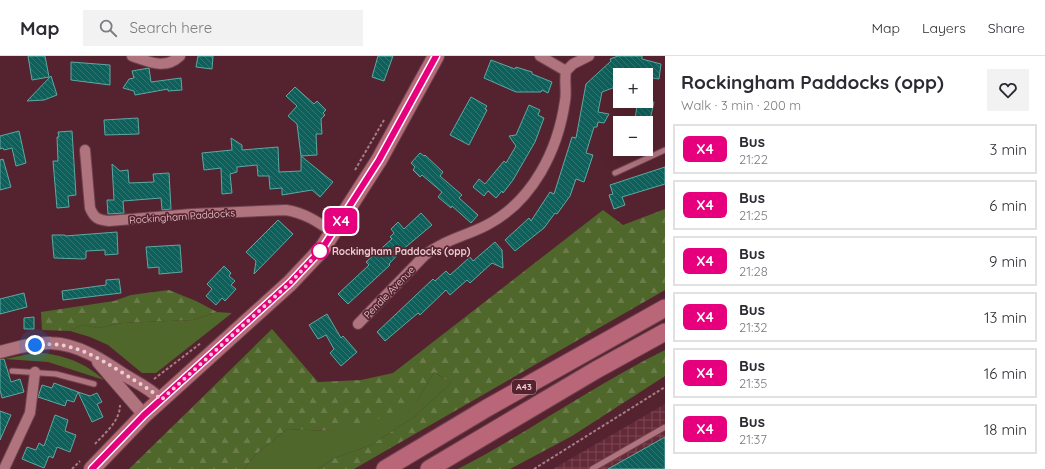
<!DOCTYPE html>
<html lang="en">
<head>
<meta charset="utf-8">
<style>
	body { margin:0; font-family:Quicksand,sans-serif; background:#f2f2f3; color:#2b2b33; height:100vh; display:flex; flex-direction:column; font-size:15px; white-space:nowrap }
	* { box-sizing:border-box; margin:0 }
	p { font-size:13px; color:#7c7c81 }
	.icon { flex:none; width:22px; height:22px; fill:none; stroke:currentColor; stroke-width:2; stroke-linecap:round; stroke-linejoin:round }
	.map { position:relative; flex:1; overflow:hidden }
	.sheet { display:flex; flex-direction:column; background:#fff; width:380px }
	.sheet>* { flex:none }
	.badge { padding:0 8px; border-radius:6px; font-size:14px; line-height:26px }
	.fabs { position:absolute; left:613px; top:12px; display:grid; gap:8px }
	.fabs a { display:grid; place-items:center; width:40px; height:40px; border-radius:0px; background:#fff; box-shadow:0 4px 16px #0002; font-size:20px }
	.you { position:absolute; width:20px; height:20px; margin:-10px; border:3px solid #fff; border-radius:50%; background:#1a73e8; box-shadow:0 0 0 6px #1a73e833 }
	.map>.badge { position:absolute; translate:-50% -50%; box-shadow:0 0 0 2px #fff }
	.round { display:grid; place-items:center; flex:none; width:42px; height:42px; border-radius:0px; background:#f2f2f3 }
	.head { display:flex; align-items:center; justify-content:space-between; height:68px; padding:0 16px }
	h1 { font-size:19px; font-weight:800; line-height:30px }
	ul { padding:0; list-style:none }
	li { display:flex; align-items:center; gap:12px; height:50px; margin:0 8px 6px; padding:0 8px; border:2px solid #e1e1e2; border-radius:0px }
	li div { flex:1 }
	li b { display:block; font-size:15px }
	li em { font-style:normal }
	li .badge { min-width:44px; font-weight:700; text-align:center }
	header { display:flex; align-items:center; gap:24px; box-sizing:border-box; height:56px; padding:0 20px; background:#fff; border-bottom:1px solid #e1e1e2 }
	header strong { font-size:19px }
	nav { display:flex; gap:22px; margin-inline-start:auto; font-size:14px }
	.search { width:280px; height:36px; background:#f2f2f3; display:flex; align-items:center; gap:10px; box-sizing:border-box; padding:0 14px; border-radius:0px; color:#7c7c81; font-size:15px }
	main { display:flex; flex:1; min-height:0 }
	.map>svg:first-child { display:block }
	.industrial { fill:url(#industrial-grid) }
	.green { fill:#4f672b }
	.forest { fill:url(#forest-firs) }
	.building { fill:url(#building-back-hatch); stroke:#5da8a1 }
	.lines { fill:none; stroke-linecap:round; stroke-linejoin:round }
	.service-casing { stroke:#70434f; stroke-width:7 }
	.minor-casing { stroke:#70434f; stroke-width:12 }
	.tertiary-casing { stroke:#70434f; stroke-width:14 }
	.primary-casing { stroke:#70434f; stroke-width:18 }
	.trunk-casing { stroke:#70434f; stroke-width:19 }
	.path { stroke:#a67d85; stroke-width:2; stroke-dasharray:3 2; stroke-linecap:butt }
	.service { stroke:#b0747f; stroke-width:5 }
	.minor { stroke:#b0747f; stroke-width:10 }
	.tertiary { stroke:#b0747f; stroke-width:12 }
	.primary { stroke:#b76a7a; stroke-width:16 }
	.trunk { stroke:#b96678; stroke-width:17 }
	.line-casing { stroke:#fff; stroke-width:9 }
	.line { stroke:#e6007e; stroke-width:6 }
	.walk { stroke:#efcdd2; stroke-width:4; stroke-dasharray:0 7.2 }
	.stop-dot { fill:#fff; stroke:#e6007e; stroke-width:2 }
	.labels { text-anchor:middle; stroke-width:3.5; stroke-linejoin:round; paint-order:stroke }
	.shield { fill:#55232f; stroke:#c19aa1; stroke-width:1 }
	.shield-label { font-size:9px; font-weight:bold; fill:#efcdd2 }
	.street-label { font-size:10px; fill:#efcdd2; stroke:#55232f }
	.stop-label { font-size:10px; font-weight:bold; fill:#efcdd2; stroke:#55232f; text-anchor:start }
</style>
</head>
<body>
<header>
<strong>Map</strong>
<div class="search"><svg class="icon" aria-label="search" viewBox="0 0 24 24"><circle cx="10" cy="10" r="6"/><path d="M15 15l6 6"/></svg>Search here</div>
<nav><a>Map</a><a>Layers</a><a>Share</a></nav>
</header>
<main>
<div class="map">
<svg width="665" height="413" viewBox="0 0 665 413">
	<defs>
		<pattern id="industrial-grid" width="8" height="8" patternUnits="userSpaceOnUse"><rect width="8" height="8" fill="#642a38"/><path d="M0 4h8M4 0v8" fill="none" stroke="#7a4854"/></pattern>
		<pattern id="forest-firs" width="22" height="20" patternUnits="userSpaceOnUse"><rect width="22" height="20" fill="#4f672b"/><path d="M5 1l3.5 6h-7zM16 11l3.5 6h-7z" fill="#697c49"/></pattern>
		<pattern id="building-back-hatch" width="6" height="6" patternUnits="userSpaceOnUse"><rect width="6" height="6" fill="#0e615b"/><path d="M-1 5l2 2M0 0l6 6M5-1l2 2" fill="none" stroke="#317672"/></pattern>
	</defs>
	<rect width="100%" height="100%" fill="#55232f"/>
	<path class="industrial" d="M 665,348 L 665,413 L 553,413 Z"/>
	<path class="green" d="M 217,256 L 232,257 L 156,317 L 142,317 L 108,289 L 90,281 L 70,275 L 82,269 L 98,272 L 122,267 L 193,264 Z
		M 42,297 C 67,300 85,307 104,324 L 48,306 L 5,303 L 29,298 Z
		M 434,316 L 451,327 L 414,361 L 371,389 L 334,402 L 318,413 L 244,413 L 256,398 L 287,373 L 330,375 L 418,344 Z"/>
	<path class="forest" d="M 665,153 L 665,234 L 354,413 L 318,413 L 334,402 L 371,389 L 414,361 L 451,327 L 434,316 L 418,344 L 378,363 L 330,375 L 287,373 L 256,398 L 244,413 L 129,413 L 272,273 L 318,326 L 361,324 L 393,317 L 603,154 L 623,169 Z
		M 169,234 L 196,245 L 217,256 L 193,264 L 122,267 L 98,272 L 82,269 L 70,275 L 42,274 L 41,256 L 114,245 L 131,239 Z
		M 665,294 L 665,320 L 572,380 L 510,413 L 458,413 C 529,376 594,329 665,294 Z"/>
	<path class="building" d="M 28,0 L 45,0 L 49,21 L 32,24 Z
		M 198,0 L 213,0 L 212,13 L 196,11 Z
		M 378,0 L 393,0 L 384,25 L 372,21 Z
		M 618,0 L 642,0 L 642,3 L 661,8 L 659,23 L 646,21 L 646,19 L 620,19 L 620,21 L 616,23 L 618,30 L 602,36 L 598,56 L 609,58 L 604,67 L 598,66 L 597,71 L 594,71 L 586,97 L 593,99 L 584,126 L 576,123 L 570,140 L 557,158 L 555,157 L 544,172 L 515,195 L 505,184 L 529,162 L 531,165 L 550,136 L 554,138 L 572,81 L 576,82 L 586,28 L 611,5 L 610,3 Z
		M 491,4 L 515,13 L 516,11 L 532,16 L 532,18 L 552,26 L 548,37 L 542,34 L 541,36 L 516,36 L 484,22 Z
		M 71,6 L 110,9 L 110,29 L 71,24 Z
		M 149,12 L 151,26 L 181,22 L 182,34 L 168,35 L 168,33 L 135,39 L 134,35 L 123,32 L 129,23 L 134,22 L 132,15 Z
		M 51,20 L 57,39 L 44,44 L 27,45 Z
		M 295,31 L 314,48 L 317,45 L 326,54 L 323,57 L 325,59 L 321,63 L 322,78 L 316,78 L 317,99 L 301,100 L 297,68 L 288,60 L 297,50 L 286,40 Z
		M 471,41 L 487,50 L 485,53 L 487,54 L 469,89 L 450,79 Z
		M 638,45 L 654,46 L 650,64 L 635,62 Z
		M 529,49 L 540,54 L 538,59 L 544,62 L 535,86 L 513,124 L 503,137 L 502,135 L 496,142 L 488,135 L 484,140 L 473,131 L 479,123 L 485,128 L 504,105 L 506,107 L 516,90 L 509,80 L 516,79 Z
		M 138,62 L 139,78 L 105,79 L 104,64 Z
		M 19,75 L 26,107 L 16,110 L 12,92 L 4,94 L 3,92 L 0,93 L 0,80 Z
		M 72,75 L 76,139 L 68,140 L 69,151 L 57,152 L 53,105 L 58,105 L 57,81 L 59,81 L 58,76 Z
		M 231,82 L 242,89 L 242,94 L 278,91 L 279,116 L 301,115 L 301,100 L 333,126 L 320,141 L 312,134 L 282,139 L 282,132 L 270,133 L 269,120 L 258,120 L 257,109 L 237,111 L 237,116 L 230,118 L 232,137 L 222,138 L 221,112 L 204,114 L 202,97 L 232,94 Z
		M 420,97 L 424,100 L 425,99 L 443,116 L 440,120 L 462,139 L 459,142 L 478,159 L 471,167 L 452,150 L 451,152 L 438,141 L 442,136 L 422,119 L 420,121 L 413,114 L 415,111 L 411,107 Z
		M 3,103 L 11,131 L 0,134 L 0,104 Z
		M 112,108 L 120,115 L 128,114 L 129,127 L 154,126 L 153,118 L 169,117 L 171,153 L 162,154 L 161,142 L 123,145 L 124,157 L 108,158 L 107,144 L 114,144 Z
		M 665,111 L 665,128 L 622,141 L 625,149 L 614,153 L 609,139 L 613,138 L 610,129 Z
		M 421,157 L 432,169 L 401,195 L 389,208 L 390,209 L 348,248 L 338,238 L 369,209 L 366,206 L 392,183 L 390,181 L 394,177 L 391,173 L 398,166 L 404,173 Z
		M 278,164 L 293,178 L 254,218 L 256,205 L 246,196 Z
		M 117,176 L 118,198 L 105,199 L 105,194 L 86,195 L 86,202 L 84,203 L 54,202 L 52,179 L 65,179 L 65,180 Z
		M 495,186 L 502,194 L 503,212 L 492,207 L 470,227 L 467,224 L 450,239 L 446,234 L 420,259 L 418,257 L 385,285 L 377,276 L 433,223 L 435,225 L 446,215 L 450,219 L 470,201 L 473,205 Z
		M 180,189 L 182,216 L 159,218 L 159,211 L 148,212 L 146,191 Z
		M 224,210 L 231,217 L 229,220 L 235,225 L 231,229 L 236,233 L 225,245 L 222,242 L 216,249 L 206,240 L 212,233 L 207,228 Z
		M 119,223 L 121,237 L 63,244 L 62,235 L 106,229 L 106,224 Z
		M 24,237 L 27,251 L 0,258 L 0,243 Z
		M 327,258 L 341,282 L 343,280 L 357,296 L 341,310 L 330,297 L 334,293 L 326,279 L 318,283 L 309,269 Z
		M 34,261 L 34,273 L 24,273 L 24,262 Z
		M 0,303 L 4,303 L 11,326 L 20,323 L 24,336 L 2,342 L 0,334 Z
		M 54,327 L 78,336 L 74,346 L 67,344 L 65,350 L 38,341 L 42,329 L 52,332 Z
		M 78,336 L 90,340 L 97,337 L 102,346 L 97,348 L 103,361 L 92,366 Z
		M 0,355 L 11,359 L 0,384 Z
		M 55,359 L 68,364 L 65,375 L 76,379 L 70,396 L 57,391 L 53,402 L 49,400 L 44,412 L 22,403 L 27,391 L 36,394 L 39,387 L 44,390 Z
		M 665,381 L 665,413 L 608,413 Z"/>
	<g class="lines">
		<g class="service-casing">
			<path id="service" d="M 615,117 L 665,94
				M 12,315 L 56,318 L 94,328
				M 592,413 L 665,371"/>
		</g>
		<g class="minor-casing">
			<path id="minor" d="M 132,0 C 150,6 165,14 180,0
				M 540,0 L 566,15
				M 85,94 L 90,152 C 94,162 98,164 109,165 L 192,158 L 286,154 C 305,157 318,166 334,177
				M 358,268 L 425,199 C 444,184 466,180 487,169 C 533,145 558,94 565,45 C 567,35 564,25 566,15 L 573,8 L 589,0
				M 4,413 L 30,357 L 35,316"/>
		</g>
		<g class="tertiary-casing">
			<path id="tertiary" d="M 0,296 C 16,292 35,286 51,287 C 79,288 104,305 126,320 C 138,327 151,333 161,344
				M 98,306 L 144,359"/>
		</g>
		<g class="primary-casing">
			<path id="primary" d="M 92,413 L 144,359 L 290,227 L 322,193 L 379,104 L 436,0"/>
		</g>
		<g class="trunk-casing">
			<path id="trunk" d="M 385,413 L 487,352 L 665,252
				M 429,413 L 596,314 L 665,276"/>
		</g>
		<path class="path" d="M 355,114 L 384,64
			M 154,323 L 201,287
			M 95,388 C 105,377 120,365 120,349
			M 72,413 L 80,405
			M 534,413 L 665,331"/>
		<use href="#service" class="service"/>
		<use href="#minor" class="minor"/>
		<use href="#tertiary" class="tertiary"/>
		<use href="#primary" class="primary"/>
		<use href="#trunk" class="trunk"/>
	</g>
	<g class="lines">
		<g class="line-casing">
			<path id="line" d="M 92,413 L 144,359 L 290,227 L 322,193 L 379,104 L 436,0"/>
		</g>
		<use href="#line" class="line"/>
		<path class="walk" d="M 35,289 C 71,284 97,301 126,319 C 138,327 151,333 161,344 L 290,227 L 322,193 L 320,195"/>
	</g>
	<circle class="stop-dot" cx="320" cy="195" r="8"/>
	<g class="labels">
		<rect class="shield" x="512" y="324" width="24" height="14" rx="3"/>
		<g class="shield-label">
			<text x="524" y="334">A43</text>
		</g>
		<g class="street-label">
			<text transform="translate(182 160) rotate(-4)" y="4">Rockingham Paddocks</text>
			<text transform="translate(389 236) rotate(-46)" y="4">Pendle Avenue</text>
		</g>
		<g class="stop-label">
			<text x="332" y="199">Rockingham Paddocks (opp)</text>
		</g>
	</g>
</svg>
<div class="fabs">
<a>+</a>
<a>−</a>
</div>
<div class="you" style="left:35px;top:289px"></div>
<b class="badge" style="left:341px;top:165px;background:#e6007e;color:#fff">X4</b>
</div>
<section class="sheet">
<div class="head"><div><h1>Rockingham Paddocks (opp)</h1><p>Walk · 3 min · 200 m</p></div><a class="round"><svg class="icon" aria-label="heart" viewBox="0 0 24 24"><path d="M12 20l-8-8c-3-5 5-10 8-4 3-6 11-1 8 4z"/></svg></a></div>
<ul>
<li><span class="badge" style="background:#e6007e;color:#fff">X4</span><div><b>Bus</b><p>21:22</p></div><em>3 min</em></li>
<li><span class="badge" style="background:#e6007e;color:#fff">X4</span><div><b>Bus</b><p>21:25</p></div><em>6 min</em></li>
<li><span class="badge" style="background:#e6007e;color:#fff">X4</span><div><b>Bus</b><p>21:28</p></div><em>9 min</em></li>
<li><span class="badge" style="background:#e6007e;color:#fff">X4</span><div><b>Bus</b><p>21:32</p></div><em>13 min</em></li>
<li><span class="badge" style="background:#e6007e;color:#fff">X4</span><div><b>Bus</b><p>21:35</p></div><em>16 min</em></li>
<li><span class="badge" style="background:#e6007e;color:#fff">X4</span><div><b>Bus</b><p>21:37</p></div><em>18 min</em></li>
</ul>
</section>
</main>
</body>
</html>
